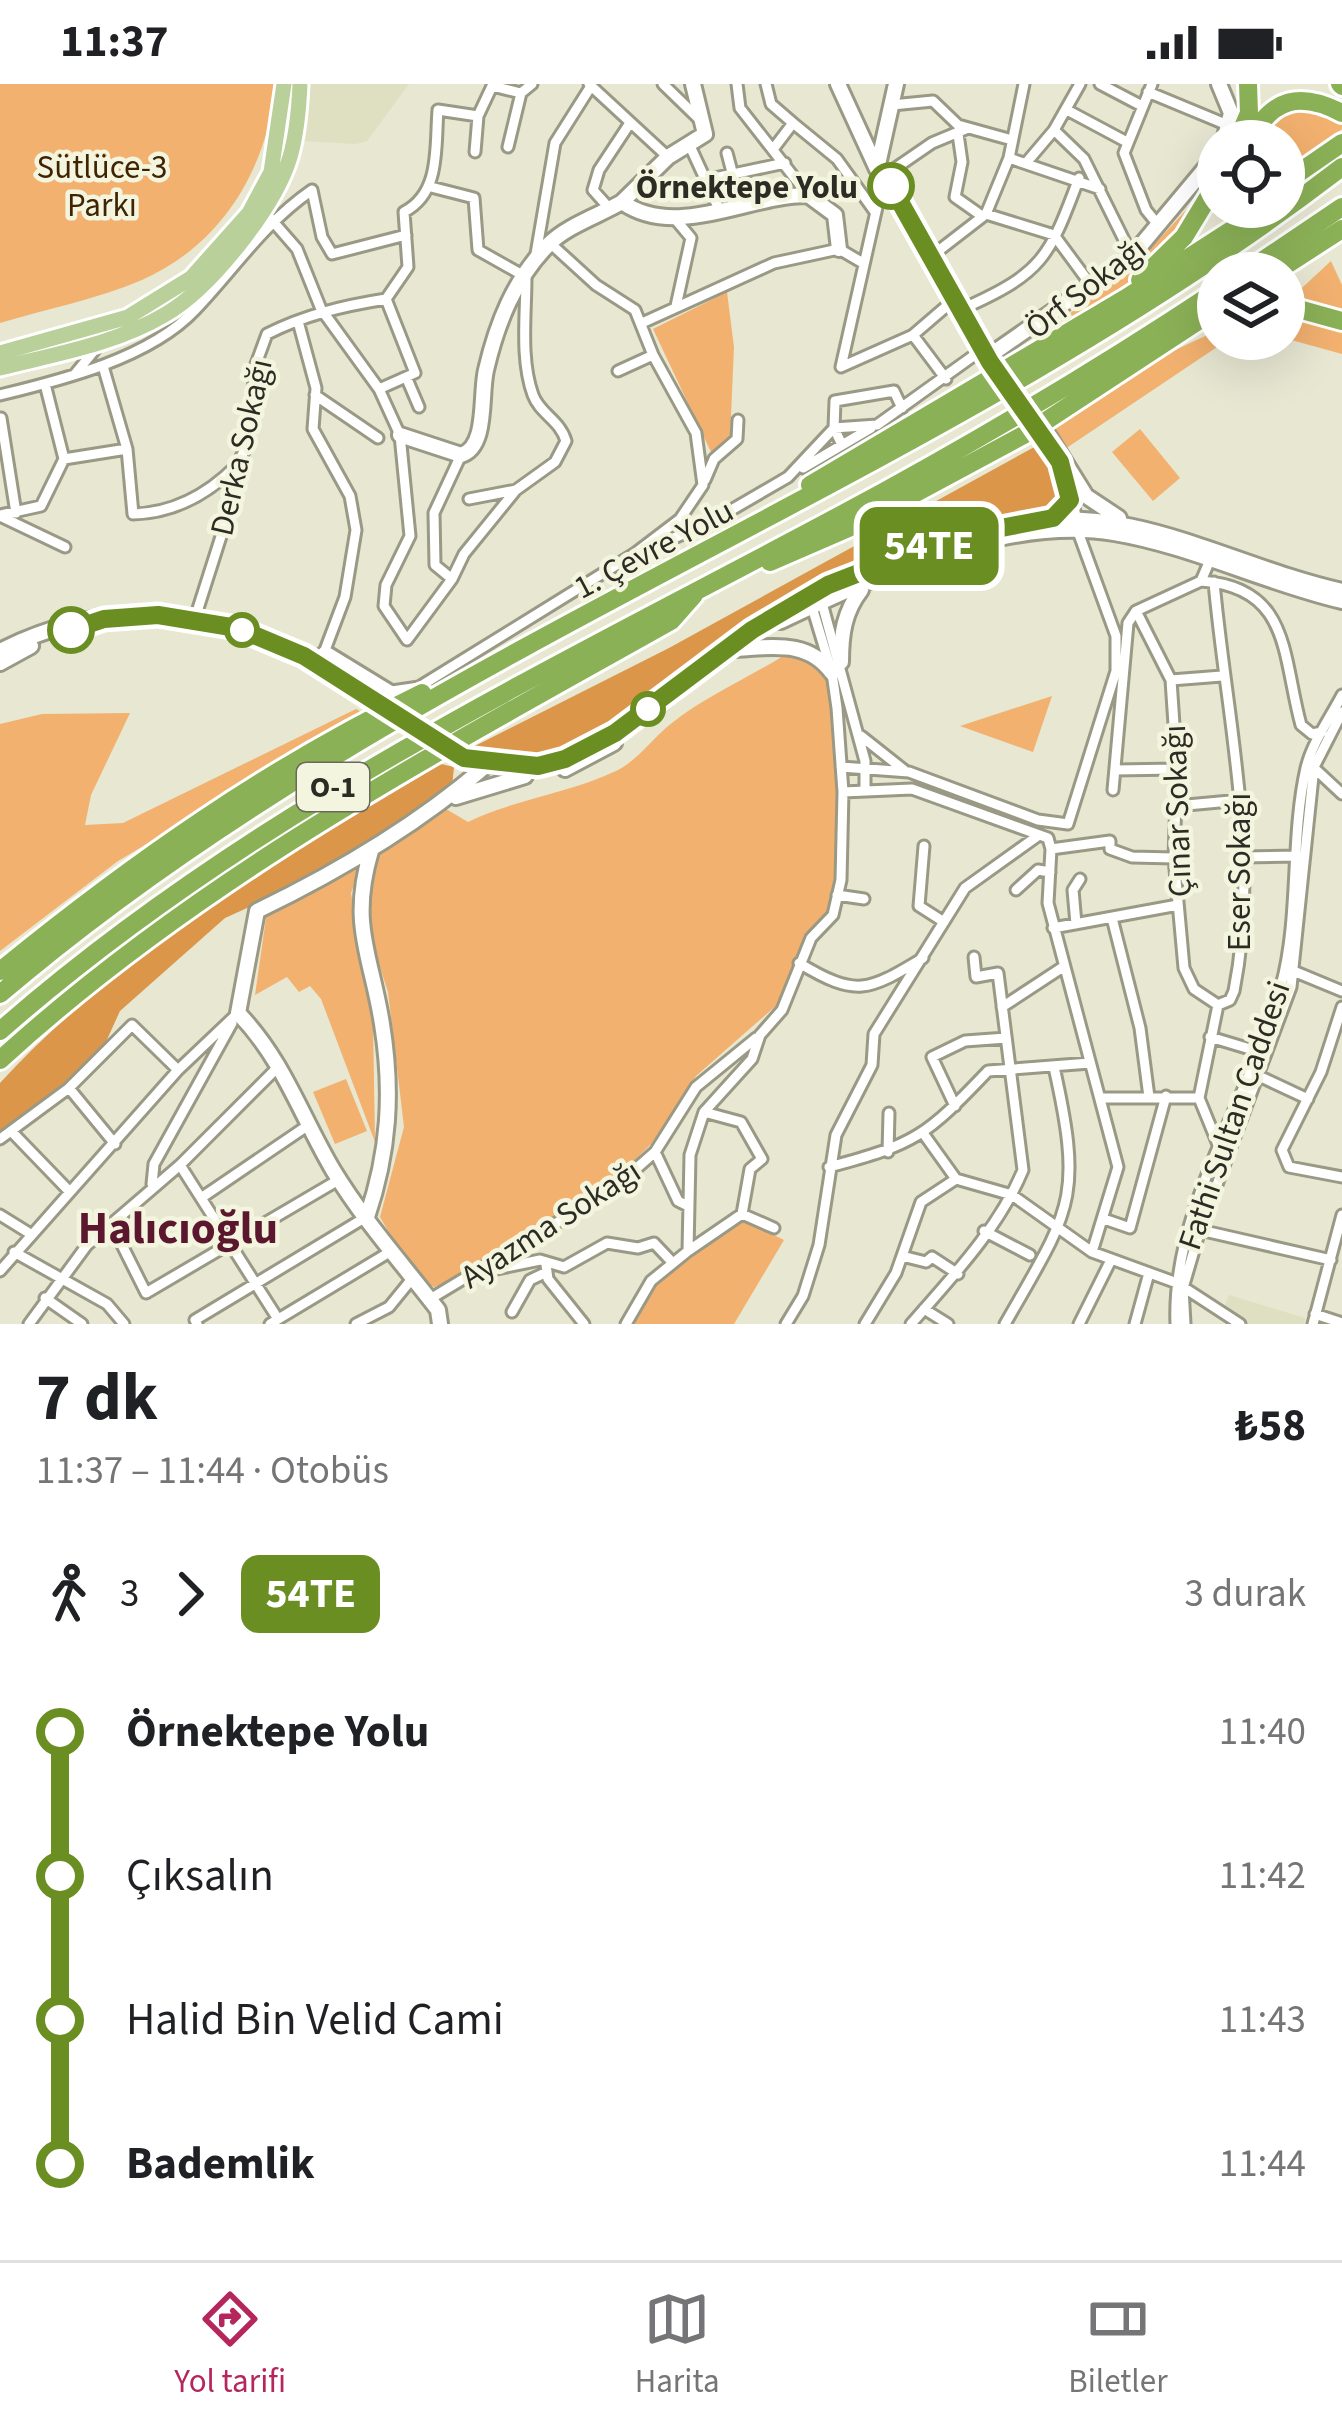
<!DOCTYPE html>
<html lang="tr">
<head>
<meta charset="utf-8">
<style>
	body { margin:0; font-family:"Source Sans 3",sans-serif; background:#f6f6f6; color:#202124; height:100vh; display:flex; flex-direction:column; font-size:45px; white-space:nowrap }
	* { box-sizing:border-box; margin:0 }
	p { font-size:39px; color:#757577 }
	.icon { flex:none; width:66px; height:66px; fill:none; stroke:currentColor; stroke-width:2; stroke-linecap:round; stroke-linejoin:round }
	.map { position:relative; height:1240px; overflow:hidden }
	.side { display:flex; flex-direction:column; background:#fff; flex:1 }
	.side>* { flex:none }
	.badge { padding:0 24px; border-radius:18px; font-size:42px; line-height:78px }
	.tools { position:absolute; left:1197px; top:36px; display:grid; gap:24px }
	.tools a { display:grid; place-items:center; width:108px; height:108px; border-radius:50%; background:#fff; box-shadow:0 12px 48px #0002; font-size:60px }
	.map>.badge { position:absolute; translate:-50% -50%; box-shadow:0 0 0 6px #fff }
	.legs { display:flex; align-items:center; gap:18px; height:132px; padding:0 36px; font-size:39px }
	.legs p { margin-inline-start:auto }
	.head { display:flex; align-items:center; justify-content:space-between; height:204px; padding:0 36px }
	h1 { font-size:66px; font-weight:700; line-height:90px }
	ul { padding:0 36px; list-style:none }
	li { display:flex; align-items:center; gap:42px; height:144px; font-size:45px }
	li i { display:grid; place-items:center; width:18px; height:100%; margin:0 15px; background:currentColor }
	li i::after { content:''; width:30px; height:30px; margin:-15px; border:9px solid; border-radius:50%; background:#fff }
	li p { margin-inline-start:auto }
	li:first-child i { background:linear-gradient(#0000 50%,currentColor 0) }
	li:last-child i { background:linear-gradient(currentColor 50%,#0000 0) }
	.status { display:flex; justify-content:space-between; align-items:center; height:84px; padding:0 60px; background:#fff; direction:ltr }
	.status svg { height:33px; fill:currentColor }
	.tabs { display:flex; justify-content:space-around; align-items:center; height:168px; border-top:3px solid #e0e0e0; background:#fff; font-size:33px; color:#757577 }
	.tabs a { display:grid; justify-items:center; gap:6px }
	.tabs .selected { color:#b4265c }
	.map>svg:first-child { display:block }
	.built { fill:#dfdfc2 }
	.green { fill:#f2b16f }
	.forest { fill:#dc964a }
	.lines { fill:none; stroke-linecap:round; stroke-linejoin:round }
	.street-casing { stroke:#999985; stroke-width:15 }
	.secondary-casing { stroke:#999985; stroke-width:20 }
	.primary-casing { stroke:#fff; stroke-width:21 }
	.highway-casing { stroke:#fff; stroke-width:24 }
	.street { stroke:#fff; stroke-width:9 }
	.secondary { stroke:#fff; stroke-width:14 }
	.primary { stroke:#b9d09a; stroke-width:15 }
	.highway { stroke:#8bb157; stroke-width:18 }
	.secondary-bridge-casing { stroke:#999985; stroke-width:20; stroke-linecap:butt }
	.secondary-bridge { stroke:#fff; stroke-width:14 }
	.line-1-casing { stroke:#fff; stroke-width:27 }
	.line-1 { stroke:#6b8e23; stroke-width:18 }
	.stop-1-dot { fill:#fff; stroke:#6b8e23; stroke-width:6 }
	.labels { text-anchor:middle; stroke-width:9; stroke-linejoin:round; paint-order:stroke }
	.shield { fill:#f4f5df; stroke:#68685c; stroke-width:3 }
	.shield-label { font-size:30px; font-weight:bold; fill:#2c2c24 }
	.park-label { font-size:33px; fill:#402402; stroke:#f4f5df }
	.stop-label { font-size:33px; font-weight:bold; fill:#2c2c24; stroke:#f4f5df; text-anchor:end }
	.street-label { font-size:33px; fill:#2c2c24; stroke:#f4f5df }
	.district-label { font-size:45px; font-weight:bold; fill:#5a172e; stroke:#f4f5df }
</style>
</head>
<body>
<div class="status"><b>11:37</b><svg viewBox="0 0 49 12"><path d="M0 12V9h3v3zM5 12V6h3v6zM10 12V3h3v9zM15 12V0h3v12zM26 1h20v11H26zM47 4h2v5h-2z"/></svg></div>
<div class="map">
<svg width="1342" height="1240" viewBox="0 0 1342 1240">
	<rect width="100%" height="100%" fill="#e7e7d2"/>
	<path class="built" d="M 310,0 L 409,0 L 367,57 L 356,60 L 303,57 Z
		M 1229,1211 L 1305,1234 L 1304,1240 L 1245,1240 L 1225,1221 Z"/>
	<path class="green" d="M 0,0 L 276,0 C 267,84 223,160 142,196 C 98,215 46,225 0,239 Z
		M 1310,22 L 1342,34 L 1342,45 L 1284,92 L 1284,57 L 1260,57 L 1276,35 Z
		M 1203,108 C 1173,163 1120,220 1058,239 L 1148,167 Z
		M 1331,177 L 1342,201 L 1342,228 L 1291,214 Z
		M 727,208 L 734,263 L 730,355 L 711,368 L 653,245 Z
		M 1284,230 L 1342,244 L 1342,270 L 1284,254 Z
		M 1218,246 L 1218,255 L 1229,255 L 1065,365 L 1050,347 L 1156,275 Z
		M 1140,345 L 1180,394 L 1153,417 L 1112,368 Z
		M 791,567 L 827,581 L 839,672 L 834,799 L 826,834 L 805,856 L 778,920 L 696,992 L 653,1058 L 612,1099 L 469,1190 L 434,1203 L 416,1195 L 380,1133 L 404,1043 L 388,908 L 373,862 L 368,792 L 382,766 L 446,725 L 468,738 C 515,715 567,710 616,687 C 639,676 652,654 672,639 C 707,611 753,592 791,567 Z
		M 1052,612 L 1033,668 L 960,642 Z
		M 356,625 L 365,630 L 118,777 L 0,867 L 0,640 L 42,630 L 130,629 L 91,711 L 85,741 L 123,739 Z
		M 361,783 L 351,809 L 373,938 L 375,1058 L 321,915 L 310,902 L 299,908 L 287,893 L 255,911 L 267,827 Z
		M 346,995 L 367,1047 L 335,1060 L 313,1008 Z
		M 743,1136 L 784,1156 L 734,1240 L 632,1240 L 659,1195 Z"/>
	<path class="forest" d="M 1038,361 L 1060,391 L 1060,419 L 901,458 L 750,539 L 621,634 L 553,671 L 498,674 L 467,666 L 669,564 Z
		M 441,680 L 454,683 L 452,703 L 313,794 L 225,834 L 120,927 L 105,960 L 56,1007 L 0,1047 L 0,999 C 124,864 285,773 441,680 Z"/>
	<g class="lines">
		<g class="street-casing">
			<path id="street" d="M 589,0 L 668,73
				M 663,0 L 698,34
				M 737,0 L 740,24 L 808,111
				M 766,0 L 771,20 L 793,39
				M 1100,0 L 1142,22
				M 1152,0 L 1124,69 L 1146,126 L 1159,142
				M 492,2 L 521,9 L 532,0
				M 1148,8 L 1230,42
				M 892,21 L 933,17 L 958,41 L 1012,56
				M 1067,26 L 1125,57
				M 1054,46 L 1084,75 L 1132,172
				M 958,50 L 962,78 L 955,113 L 982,132
				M 689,60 L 719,125
				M 508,63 L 521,9
				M 774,64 L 793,39 L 837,75 L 875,128
				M 475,68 L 478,32 L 493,0
				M 727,69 L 732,88
				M 1009,74 L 1100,105
				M 1026,79 L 1054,46 L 1080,0
				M 705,96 L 785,79
				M 610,125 L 593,106 L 599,86 L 630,39
				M 263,126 L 297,165 L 321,225 L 379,305 L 400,351 L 410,452 L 386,501 L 384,522 L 407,556 L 452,495 L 464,470 L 516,406 L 555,378 L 566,357 C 560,336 540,330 533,311 C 520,275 526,231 526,193 L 478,166 L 474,114 L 431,103
				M 986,130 L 1054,151 L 1091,201
				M 676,136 L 691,154 L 676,222
				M 536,170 L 555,59 L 591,2
				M 933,171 L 986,130 L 1009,74 L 1024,0
				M 962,225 C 1043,189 1049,174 1079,94
				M 642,239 L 774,179 L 839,165 L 863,179
				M 299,241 L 316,304 L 313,345 L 350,412 L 356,446 L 345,513 L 325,566
				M 913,251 L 956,214
				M 103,282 L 127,365 L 133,430 C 174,429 207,411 236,382
				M 841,283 L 884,92 L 932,59 L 968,44
				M 841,283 L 913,251 L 946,295
				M 618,287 L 653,271
				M 75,290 L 98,262
				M 407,295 L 419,323
				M 379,305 L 415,289 L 386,215
				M 0,311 C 62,296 150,274 195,226 C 235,184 263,140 312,106 L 322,153 L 332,170 L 406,151
				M 315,311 L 378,354
				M 1,334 L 16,429
				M 842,361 L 834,344 L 877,341 L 983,265
				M 64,375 L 127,365
				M 803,384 L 871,344
				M 705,396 L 714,375 L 737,355 L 738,336
				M 469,415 L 516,406
				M 0,431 L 41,422 L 64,375 L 45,300
				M 0,432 L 65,463
				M 643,467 L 709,439 L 788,393 L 834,344 L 835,317 L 894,307 L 902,324
				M 1210,476 L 1201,497 C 1291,503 1282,572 1301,641 L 1312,650 L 1322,648
				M 452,495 L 435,481 L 434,429 L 461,371
				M 1214,498 C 1226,633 1261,771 1234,907 L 1230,916 L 1218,921 L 1199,1014 L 1219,1063
				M 822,519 L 865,677 L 865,707
				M 1136,527 L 1171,596 L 1177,685 L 1174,774 L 1184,884 L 1194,905 L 1218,921
				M 195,534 L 224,443 L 236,382 L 246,364 L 256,280 L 267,250 C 305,231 342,222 386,215 L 408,183 L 404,128 C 441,109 435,63 438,26 L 478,32
				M 313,578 L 325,566 L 392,607 L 419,603 L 634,470 L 680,435 L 703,401 L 696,349 L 653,271 L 635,226 L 596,201 L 550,159
				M 1171,596 L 1222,592
				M 861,652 L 904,686
				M 1312,682 L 1342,710
				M 841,683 L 909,688 L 1038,736 L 1068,740 L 1116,587 L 1116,552 L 1077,445
				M 1115,686 L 1177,685
				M 1113,706 L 1128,539 L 1136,527 L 1201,497
				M 843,708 L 912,705 L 1048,754 L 1051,765
				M 1176,722 L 1241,716
				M 924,762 L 919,822 L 944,838
				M 1051,765 L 1048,819 L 1118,1083 L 1092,1168
				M 1051,765 L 1110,757 L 1110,765 L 1132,773 L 1174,774
				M 1243,773 L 1298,772
				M 1016,806 L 1038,786 L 1050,788
				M 837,811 L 864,815
				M 1112,834 L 1140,944 L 1149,1013
				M 1076,840 L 1073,806 L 1080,795
				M 1053,844 L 1178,821
				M 799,879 C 857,914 868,907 923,874
				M 1291,886 L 1342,907
				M 1002,923 L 1063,883
				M 1342,923 L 1321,988 L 1282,1066 L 1289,1083 L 1342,1093
				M 1210,953 L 1260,968
				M 1261,993 L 1308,1015
				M 69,1004 L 115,1060
				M 1101,1014 L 1199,1014
				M 955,1022 L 932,973 L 965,957 L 1006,954
				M 11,1047 L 68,1106
				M 923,1049 L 956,1095
				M 0,1055 L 69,1004 L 132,941 L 178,986
				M 655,1068 L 678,1117 L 688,1122
				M 888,1068 L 889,1029
				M 180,1081 L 278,1235
				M 829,1083 C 916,1060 926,1052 988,987 L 1090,979
				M 152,1100 L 154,1080 L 232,939
				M 201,1114 L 310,1040
				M 742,1130 L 774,1144
				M 0,1131 L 29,1149
				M 1104,1135 L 1130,1144 L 1166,1012
				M 112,1141 L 146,1209 L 340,1095
				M 1200,1146 L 1331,1176
				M 984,1147 L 1030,1171
				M 688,1167 L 742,1130 L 750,1085 L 762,1075 L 741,1038 L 704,1028
				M 14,1168 L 107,1220 L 124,1240
				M 902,1172 L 926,1178 L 932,1173 L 958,1190
				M 546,1181 L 548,1195 L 584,1240
				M 492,1186 L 540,1176 L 564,1183 L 607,1159 L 638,1164 L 654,1159 L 672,1178
				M 0,1187 L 178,986 L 238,929
				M 45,1214 L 82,1240
				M 430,1215 L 613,1105 L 655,1068 L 696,1003 L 756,954
				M 924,1225 L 948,1240
				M 512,1228 L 530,1196 L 547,1188
				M 1315,1230 L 1342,1239
				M 29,1240 L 87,1161 L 180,1081 L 278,983
				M 197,1240 L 195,1236 L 366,1133
				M 270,1240 L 388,1169
				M 356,1240 L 389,1223 L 411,1196
				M 626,1240 L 651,1197 L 688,1167 L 690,1071 L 704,1028 L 752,975 L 760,951 L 782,926 L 811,854 L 833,831 L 841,796 L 843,708 L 837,624 L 832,589 L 812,523
				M 786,1240 L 803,1212 L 819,1161 L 836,1051 L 872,981 L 874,950 L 965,804 L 1039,751
				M 865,1240 L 896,1189 L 921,1118 L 956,1095 L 1012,1111 L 1092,1168 L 1177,1199 L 1240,1240
				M 911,1240 C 952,1193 999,1144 1023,1086 L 998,889 L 976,893 L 974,873
				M 1005,1240 C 1070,1126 1084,1117 1054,983
				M 1079,1240 L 1110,1178
				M 1135,1240 L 1149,1189
				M 1176,1240 C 1171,1122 1252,1013 1281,902 C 1300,832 1290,755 1306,684 C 1312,659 1330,634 1342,611
				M 1185,1240 L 1183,1204 L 1200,1146 L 1291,903 L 1314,683 L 1342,628
				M 1313,1240 L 1342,1131"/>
		</g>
		<g class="secondary-casing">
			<path id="secondary" d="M 838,0 L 877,85 L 925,156 L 989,272 L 1132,172 L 1218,69
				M 1219,0 L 1231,29 L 1224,57
				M 877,85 L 896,0
				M 622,118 L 668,73 L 705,50 L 693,0
				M 400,351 L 461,371 C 488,363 480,311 486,286 C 497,239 514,196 548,161 C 566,142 600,131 622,118 C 676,156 748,111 808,111 L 835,131 L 839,165
				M 1048,351 L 1086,412 L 1119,434
				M 1064,387 L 1075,440
				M 781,537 C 879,491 1004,431 1114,449 C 1192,462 1265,499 1342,517
				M 730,565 C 769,564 807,554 832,589
				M 0,567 C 129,502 243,530 357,608
				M 841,578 C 841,550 844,528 861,506
				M 0,579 L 31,562
				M 464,673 C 589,718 685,585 780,528 C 851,485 934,452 1017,439 C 1136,419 1230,482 1342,507
				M 565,685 L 614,659
				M 456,713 L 525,692
				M 367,1133 C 389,1068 393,1008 382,940 C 371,870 349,841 371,767
				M 440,1240 L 438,1226 C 402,1179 364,1137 333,1086 C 301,1032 283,975 238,929 L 257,827 C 340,787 418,741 488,680"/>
		</g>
		<g class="primary-casing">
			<path id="primary" d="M 0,269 L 128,233 L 191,194 L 249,129 L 271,88 L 284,0
				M 0,284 C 56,270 116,260 166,230 C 211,204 275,123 290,73 C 297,49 299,24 300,0"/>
		</g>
		<g class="highway-casing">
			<path id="highway" d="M 1340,0 L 1342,2
				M 1237,57 L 1249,29 L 1248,0
				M 1250,57 C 1271,14 1300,7 1342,29
				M 1284,99 L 1342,59
				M 1244,189 L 1342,123
				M 1274,189 L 1342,145
				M 1140,196 L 1184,153 L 1218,97
				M 1284,221 L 1342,237
				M 810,401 L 1126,214 L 1267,123
				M 770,478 L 860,439 L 1029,348 L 1218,224
				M 0,887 C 131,780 269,683 422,609
				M 0,910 C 402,566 923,405 1342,83
				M 0,947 C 249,728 545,589 835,434 C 966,364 1094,288 1218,206
				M 0,976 C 200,793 436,669 671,537 L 694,511"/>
		</g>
		<use href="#street" class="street"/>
		<use href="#secondary" class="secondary"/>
		<use href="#primary" class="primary"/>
		<use href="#highway" class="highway"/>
		<g class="secondary-bridge-casing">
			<path id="secondary-bridge" d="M 989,272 L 1044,354
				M 357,608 L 464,673"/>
		</g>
		<use href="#secondary-bridge" class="secondary-bridge"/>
	</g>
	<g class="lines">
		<g class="line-1-casing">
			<path id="line-1" d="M 71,546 L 104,535 L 158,531 L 237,544 L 304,572 L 464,674 L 538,682 L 565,675 L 615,649 L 752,546 L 828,501 L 949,454 L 1053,434 L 1070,416 L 1060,378 L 990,278 L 891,102"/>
		</g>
		<use href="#line-1" class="line-1"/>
	</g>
	<g class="stop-1-dot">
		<circle cx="891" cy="102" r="21"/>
		<circle cx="71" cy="546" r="21"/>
		<circle cx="242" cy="546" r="15"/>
		<circle cx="648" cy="625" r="15"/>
	</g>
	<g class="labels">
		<rect class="shield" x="297" y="679" width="72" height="48" rx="9"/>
		<g class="shield-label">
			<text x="333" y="713">O-1</text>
		</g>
		<g class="park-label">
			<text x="102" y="94">Sütlüce-3<tspan x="102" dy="38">Parkı</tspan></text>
		</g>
		<g class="stop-label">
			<text x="858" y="114">Örnektepe Yolu</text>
		</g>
		<g class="street-label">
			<text transform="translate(1085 203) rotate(-38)" y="12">Örf Sokağı</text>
			<text transform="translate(240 363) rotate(-77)" y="12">Derka Sokağı</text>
			<text transform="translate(653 464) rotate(-28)" y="12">1. Çevre Yolu</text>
			<text transform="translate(1176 727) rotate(-92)" y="12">Çınar Sokağı</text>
			<text transform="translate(1238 788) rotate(-90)" y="12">Eser Sokağı</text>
			<text transform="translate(1233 1031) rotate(-71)" y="12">Fathi Sultan Caddesi</text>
			<text transform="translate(550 1139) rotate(-33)" y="12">Ayazma Sokağı</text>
		</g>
		<g class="district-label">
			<text x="178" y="1159">Halıcıoğlu</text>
		</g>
	</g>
</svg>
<div class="tools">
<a><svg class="icon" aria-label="locate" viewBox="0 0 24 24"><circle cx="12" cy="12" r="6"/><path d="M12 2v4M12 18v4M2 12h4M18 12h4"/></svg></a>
<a><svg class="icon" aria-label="layers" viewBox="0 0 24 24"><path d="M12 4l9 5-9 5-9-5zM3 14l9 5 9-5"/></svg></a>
</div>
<b class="badge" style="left:929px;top:462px;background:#6b8e23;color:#fff">54TE</b>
</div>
<section class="side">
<div class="head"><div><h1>7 dk</h1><p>11:37 – 11:44 · Otobüs</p></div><b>₺58</b></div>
<div class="legs"><svg class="icon" aria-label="walk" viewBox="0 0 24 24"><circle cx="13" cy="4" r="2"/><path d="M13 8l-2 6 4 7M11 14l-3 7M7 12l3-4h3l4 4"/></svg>3<svg class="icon" aria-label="forward" viewBox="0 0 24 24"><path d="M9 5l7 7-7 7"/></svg><b class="badge" style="background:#6b8e23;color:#fff">54TE</b><p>3 durak</p></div>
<ul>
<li><i style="color:#6b8e23"></i><b>Örnektepe Yolu</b><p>11:40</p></li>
<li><i style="color:#6b8e23"></i><span>Çıksalın</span><p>11:42</p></li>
<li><i style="color:#6b8e23"></i><span>Halid Bin Velid Cami</span><p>11:43</p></li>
<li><i style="color:#6b8e23"></i><b>Bademlik</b><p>11:44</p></li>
</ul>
</section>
<nav class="tabs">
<a class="selected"><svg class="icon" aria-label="directions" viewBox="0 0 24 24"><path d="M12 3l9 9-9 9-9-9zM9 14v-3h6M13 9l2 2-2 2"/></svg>Yol tarifi</a>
<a><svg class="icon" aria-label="map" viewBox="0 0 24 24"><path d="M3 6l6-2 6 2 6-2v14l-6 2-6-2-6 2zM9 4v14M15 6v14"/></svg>Harita</a>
<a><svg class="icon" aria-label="tickets" viewBox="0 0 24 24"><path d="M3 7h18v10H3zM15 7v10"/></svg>Biletler</a>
</nav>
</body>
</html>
